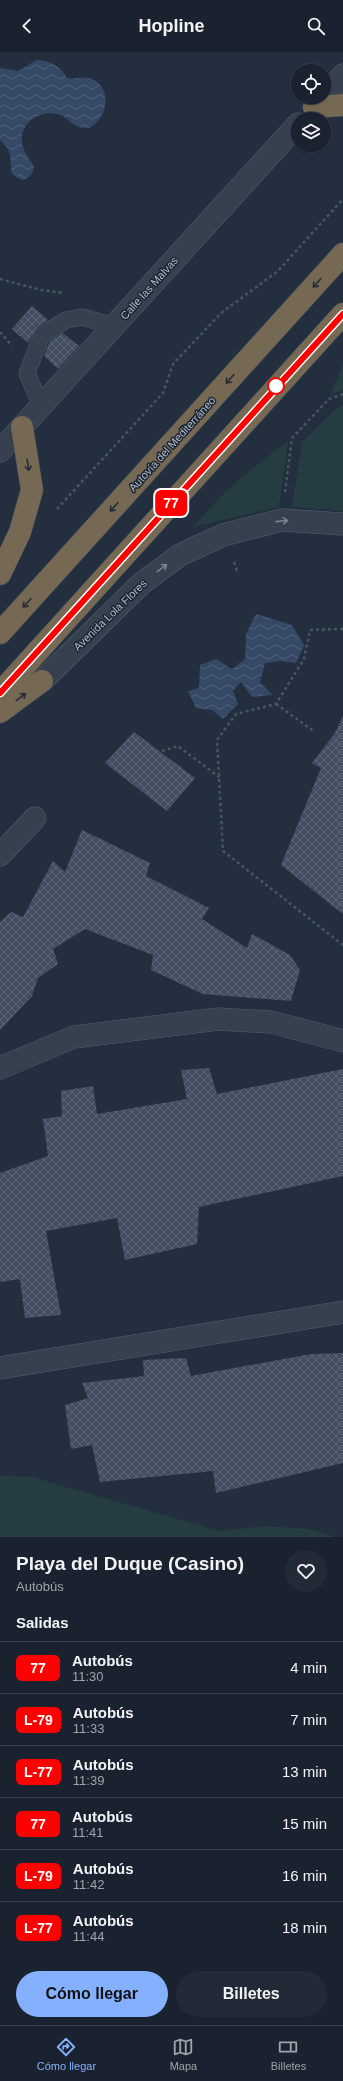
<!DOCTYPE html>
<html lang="es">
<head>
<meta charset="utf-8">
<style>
	body { margin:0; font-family:Arial,sans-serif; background:#232a37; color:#f1f3f6; height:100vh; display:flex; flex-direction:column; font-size:15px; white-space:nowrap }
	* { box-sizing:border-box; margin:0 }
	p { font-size:13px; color:#9fa4aa }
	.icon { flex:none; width:22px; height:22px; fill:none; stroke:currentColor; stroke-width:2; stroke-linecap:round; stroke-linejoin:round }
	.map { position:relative; height:1485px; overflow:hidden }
	.side { display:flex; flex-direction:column; background:#1a222f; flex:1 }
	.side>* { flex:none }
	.badge { padding:0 8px; border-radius:6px; font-size:14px; line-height:26px }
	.controls { position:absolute; left:291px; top:12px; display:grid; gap:8px }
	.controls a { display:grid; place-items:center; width:40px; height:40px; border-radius:50%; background:#1a222f; box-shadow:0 1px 3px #0004,0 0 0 1px #383f4b; font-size:20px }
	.map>.badge { position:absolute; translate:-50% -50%; box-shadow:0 0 0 2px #fff }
	h2 { padding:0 16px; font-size:15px; line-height:36px }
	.round { display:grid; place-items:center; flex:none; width:42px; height:42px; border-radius:21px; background:#232a37 }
	.head { display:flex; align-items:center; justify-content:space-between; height:68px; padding:0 16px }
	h1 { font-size:19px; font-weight:700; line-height:30px }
	.primary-button { display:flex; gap:8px; margin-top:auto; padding:8px 16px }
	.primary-button a { flex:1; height:46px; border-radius:24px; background:#85b0fd; color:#111; font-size:16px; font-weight:700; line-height:46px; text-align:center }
	.primary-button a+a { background:#232a37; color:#f1f3f6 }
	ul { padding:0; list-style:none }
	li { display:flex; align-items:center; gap:12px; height:52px; padding:0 16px; border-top:1px solid #383f4b }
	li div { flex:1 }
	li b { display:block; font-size:15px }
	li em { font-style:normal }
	li .badge { min-width:44px; font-weight:700; text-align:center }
	header { display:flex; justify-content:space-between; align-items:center; height:52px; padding:0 16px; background:#1a222f; font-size:18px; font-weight:700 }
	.dock { display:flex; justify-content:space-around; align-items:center; height:56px; border-top:1px solid #383f4b; background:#1a222f; font-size:11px; color:#9fa4aa }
	.dock a { display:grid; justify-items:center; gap:2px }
	.dock .active { color:#85b0fd }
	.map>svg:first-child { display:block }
	.green { fill:#253c40 }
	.water { fill:url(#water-waves) }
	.building { fill:url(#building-cross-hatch) }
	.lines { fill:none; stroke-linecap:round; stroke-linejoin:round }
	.lane-casing { stroke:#555e6d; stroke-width:17 }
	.street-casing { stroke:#555e6d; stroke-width:23 }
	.highway-casing { stroke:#424b5a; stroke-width:23 }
	.path { stroke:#43595d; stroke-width:2.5; stroke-dasharray:3 3; stroke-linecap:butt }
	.lane { stroke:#37404f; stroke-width:16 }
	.street { stroke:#37404f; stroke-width:22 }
	.highway { stroke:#756954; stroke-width:22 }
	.oneway { stroke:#252c37 }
	.oneway2 { stroke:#7b8493 }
	.line-casing { stroke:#fff; stroke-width:9 }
	.line { stroke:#f00; stroke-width:6 }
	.stop-dot { fill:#fff; stroke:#f00; stroke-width:2 }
	.labels { text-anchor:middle; stroke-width:3; stroke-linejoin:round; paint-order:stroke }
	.street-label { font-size:11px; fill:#b3bbca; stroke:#1c2534 }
</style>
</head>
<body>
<header><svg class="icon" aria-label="back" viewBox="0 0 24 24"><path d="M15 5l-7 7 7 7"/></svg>Hopline<svg class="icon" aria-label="search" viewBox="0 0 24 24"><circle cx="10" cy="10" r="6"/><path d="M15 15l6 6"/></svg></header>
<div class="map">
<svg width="343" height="1485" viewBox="0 0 343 1485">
	<defs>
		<pattern id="water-waves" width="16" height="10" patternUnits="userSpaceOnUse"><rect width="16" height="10" fill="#354967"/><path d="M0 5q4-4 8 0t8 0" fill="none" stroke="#50617b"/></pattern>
		<pattern id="building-cross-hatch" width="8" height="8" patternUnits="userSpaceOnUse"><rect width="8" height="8" fill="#424e61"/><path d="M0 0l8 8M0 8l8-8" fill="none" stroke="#5b6676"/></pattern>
	</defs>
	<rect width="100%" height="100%" fill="#232e3f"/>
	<path class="green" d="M 343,312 L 343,338 L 330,343 Z
		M 343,353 L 343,459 L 292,455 L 302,390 L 338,355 Z
		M 288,390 L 279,455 L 193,475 C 224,440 248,417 288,390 Z
		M 0,1424 L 32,1425 L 220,1479 L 266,1474 L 310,1477 L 336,1485 L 0,1485 Z"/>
	<path class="water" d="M 37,8 C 51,9 60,14 67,26 C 75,28 82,24 89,26 C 112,32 110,65 89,76 C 70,77 71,65 57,62 C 39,58 20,71 22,90 C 23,100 30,107 34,115 C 32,123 30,126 22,128 L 12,122 C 9,106 14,100 0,88 L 0,16 L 18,19 Z
		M 256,562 L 292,573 L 304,593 L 296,611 L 280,609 L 265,611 L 260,631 L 273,643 L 252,645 L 241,630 L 233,639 L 238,652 L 223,667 L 212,658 L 196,656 L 188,639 L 199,636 L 200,613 L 216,607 L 232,617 L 245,607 L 246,582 Z"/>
	<path class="building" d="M 32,254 L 48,268 L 37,275 L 28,291 L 12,277 Z
		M 63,281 L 79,294 L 58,317 L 44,304 L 50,289 Z
		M 343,664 L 343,862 L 281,813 L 321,716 L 312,711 L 335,681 Z
		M 134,680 L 195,726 L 167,759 L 105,711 Z
		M 82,778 L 150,811 L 146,824 L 209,856 L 202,867 L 247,896 L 252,882 L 290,903 L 300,918 L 291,949 L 203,942 L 151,918 L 153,903 L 85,877 L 53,897 L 58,912 L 38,926 L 32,944 L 0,978 L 0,870 L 11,860 L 23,865 L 53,809 L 65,820 Z
		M 209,1016 L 217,1042 L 343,1017 L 343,1124 L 199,1155 L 197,1192 L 125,1208 L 117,1166 L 46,1179 L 61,1263 L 25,1266 L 20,1227 L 0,1230 L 0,1121 L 48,1104 L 43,1067 L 62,1064 L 61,1039 L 93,1034 L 97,1062 L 187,1047 L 181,1018 Z
		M 343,1301 L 343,1411 L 216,1441 L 213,1419 L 100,1430 L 92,1393 L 71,1397 L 65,1353 L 88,1346 L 82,1331 L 144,1324 L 143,1308 L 186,1306 L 191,1324 L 311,1302 Z"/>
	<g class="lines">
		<g class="lane-casing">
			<path id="lane" d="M 41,354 L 27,321 L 42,283 L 66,268 L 82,265 L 114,274"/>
		</g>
		<g class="street-casing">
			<path id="street" d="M 324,44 L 343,23
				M 0,399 L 298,72
				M 42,629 L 142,531 L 180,503 L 223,483 L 282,468 L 343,472
				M 0,803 L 35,766
				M 0,1016 L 74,985 L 218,967 L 271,970 L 343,989
				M 0,1316 L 343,1260"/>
		</g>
		<g class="highway-casing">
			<path id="highway" d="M 314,55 L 343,53
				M 0,522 L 20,480 L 32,438 L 22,375
				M 0,581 L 343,202
				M 0,641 L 343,262
				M 0,660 L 42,629"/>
		</g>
		<path class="path" d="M 0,227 L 41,238 L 64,241
			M 0,280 L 12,294
			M 285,440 L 292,386 L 329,347 L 343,342
			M 57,457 L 163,341 L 173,312 L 221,261 L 278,219 L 343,147
			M 234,510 L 237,519
			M 343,577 L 310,578 L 304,607 L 276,652 L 236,662 L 217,688 L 223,799 L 343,893
			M 276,652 L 315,680
			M 162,699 L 178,694 L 219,725"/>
		<use href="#lane" class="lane"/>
		<use href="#street" class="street"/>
		<use href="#highway" class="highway"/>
	</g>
	<defs><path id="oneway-shaft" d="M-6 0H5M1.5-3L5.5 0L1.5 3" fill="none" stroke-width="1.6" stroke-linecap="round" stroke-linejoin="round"/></defs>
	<g class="oneway">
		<use href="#oneway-shaft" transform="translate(317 231) rotate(132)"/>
		<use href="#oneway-shaft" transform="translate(230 327) rotate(132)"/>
		<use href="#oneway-shaft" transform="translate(28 413) rotate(81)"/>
		<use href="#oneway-shaft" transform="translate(114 455) rotate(132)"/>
		<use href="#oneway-shaft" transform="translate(27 551) rotate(132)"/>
		<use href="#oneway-shaft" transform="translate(21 645) rotate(-37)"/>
	</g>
	<g class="oneway2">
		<use href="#oneway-shaft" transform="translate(282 469) rotate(-6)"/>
		<use href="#oneway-shaft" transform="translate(162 516) rotate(-36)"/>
	</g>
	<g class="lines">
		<g class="line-casing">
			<path id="line" d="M 0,641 L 343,262"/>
		</g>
		<use href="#line" class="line"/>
	</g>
	<circle class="stop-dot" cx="276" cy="334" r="8"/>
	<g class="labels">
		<g class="street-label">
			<text transform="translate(149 236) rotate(-48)" y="4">Calle las Malvas</text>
			<text transform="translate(172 392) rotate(-48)" y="4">Autovía del Mediterráneo</text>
			<text transform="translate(110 563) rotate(-44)" y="4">Avenida Lola Flores</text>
		</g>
	</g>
</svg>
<div class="controls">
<a><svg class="icon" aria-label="locate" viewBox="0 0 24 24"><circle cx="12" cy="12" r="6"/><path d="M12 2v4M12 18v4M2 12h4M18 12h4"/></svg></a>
<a><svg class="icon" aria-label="layers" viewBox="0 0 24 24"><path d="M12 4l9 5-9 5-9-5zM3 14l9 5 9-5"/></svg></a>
</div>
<b class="badge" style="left:171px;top:451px;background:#f00;color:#fff">77</b>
</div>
<section class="side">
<div class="head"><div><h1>Playa del Duque (Casino)</h1><p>Autobús</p></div><a class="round"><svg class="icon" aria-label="heart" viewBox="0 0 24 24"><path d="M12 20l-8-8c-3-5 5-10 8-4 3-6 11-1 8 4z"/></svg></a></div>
<h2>Salidas</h2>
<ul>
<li><span class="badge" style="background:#f00;color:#fff">77</span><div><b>Autobús</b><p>11:30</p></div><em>4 min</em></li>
<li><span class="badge" style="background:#f00;color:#fff">L-79</span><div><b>Autobús</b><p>11:33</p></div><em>7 min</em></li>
<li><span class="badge" style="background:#f00;color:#fff">L-77</span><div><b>Autobús</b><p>11:39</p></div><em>13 min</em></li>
<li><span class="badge" style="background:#f00;color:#fff">77</span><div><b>Autobús</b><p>11:41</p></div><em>15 min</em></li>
<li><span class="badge" style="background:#f00;color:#fff">L-79</span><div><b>Autobús</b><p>11:42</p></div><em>16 min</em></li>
<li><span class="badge" style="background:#f00;color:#fff">L-77</span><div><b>Autobús</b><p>11:44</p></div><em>18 min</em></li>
</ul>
<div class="primary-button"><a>Cómo llegar</a><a>Billetes</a></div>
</section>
<nav class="dock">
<a class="active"><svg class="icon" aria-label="directions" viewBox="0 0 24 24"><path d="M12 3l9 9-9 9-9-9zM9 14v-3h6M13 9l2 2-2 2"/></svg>Cómo llegar</a>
<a><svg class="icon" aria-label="map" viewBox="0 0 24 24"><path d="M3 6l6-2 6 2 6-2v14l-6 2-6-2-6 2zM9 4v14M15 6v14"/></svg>Mapa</a>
<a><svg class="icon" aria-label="tickets" viewBox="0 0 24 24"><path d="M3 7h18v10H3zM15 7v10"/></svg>Billetes</a>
</nav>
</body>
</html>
